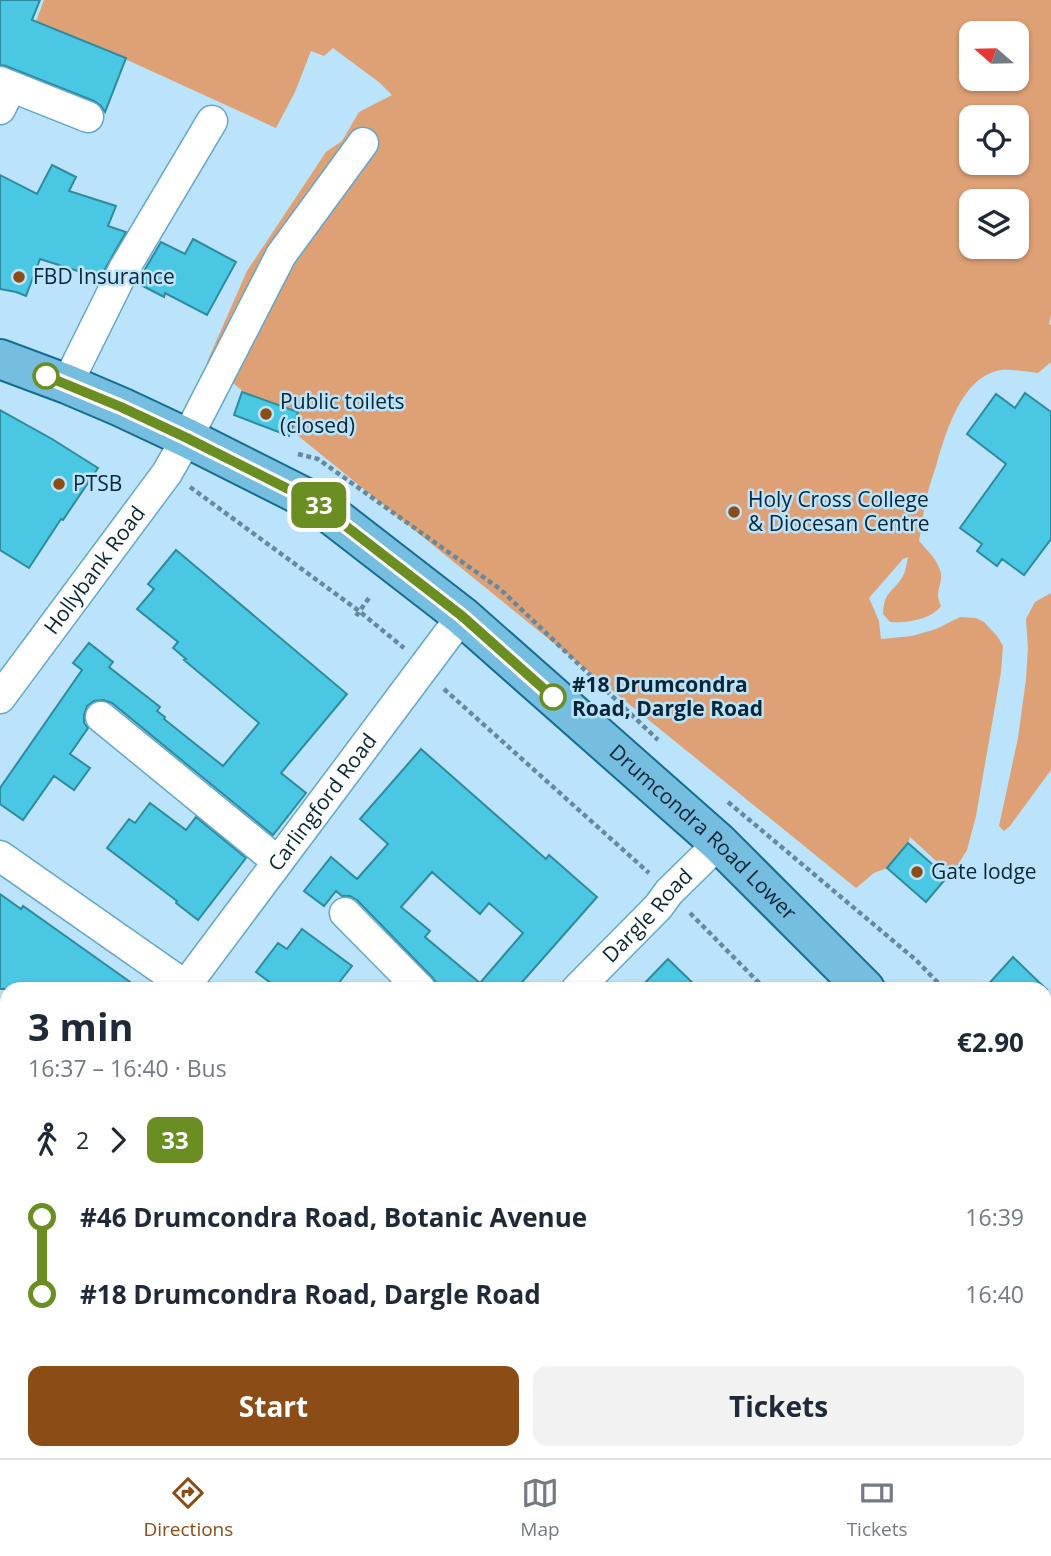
<!DOCTYPE html>
<html lang="en">
<head>
<meta charset="utf-8">
<style>
	body { margin:0; font-family:"Open Sans",sans-serif; background:#f2f2f3; color:#1f2937; height:100vh; display:flex; flex-direction:column; font-size:26px; white-space:nowrap }
	* { box-sizing:border-box; margin:0 }
	p { font-size:23px; color:#747a83 }
	.icon { flex:none; width:38px; height:38px; fill:none; stroke:currentColor; stroke-width:2; stroke-linecap:round; stroke-linejoin:round }
	.map { position:relative; flex:1; overflow:hidden }
	.panel { position:absolute; left:0px; top:982px; width:1052px; height:478px; display:flex; flex-direction:column; background:#fff; border-radius:21px 21px 0 0; box-shadow:0 2px 5px #0004 }
	.panel>* { flex:none }
	.badge { padding:0 14px; border-radius:10px; font-size:24px; line-height:46px }
	.needle { width:46px; rotate:290deg }
	.tools { position:absolute; left:959px; top:21px; display:grid; gap:14px }
	.tools a { display:grid; place-items:center; width:70px; height:70px; border-radius:14px; background:#fff; box-shadow:0 2px 5px #0004; font-size:35px }
	.map>.badge { position:absolute; translate:-50% -50%; box-shadow:0 0 0 4px #fff }
	.legs { display:flex; align-items:center; gap:10px; height:77px; padding:0 28px; font-size:23px }
	.legs p { margin-inline-start:auto }
	.headline { display:flex; align-items:center; justify-content:space-between; height:119px; padding:0 28px }
	h1 { font-size:38px; font-weight:700; line-height:52px }
	.cta { display:flex; gap:14px; margin-top:auto; padding:14px 28px }
	.cta a { flex:1; height:80px; border-radius:14px; background:#8c4c16; color:#fff; font-size:28px; font-weight:700; line-height:80px; text-align:center }
	.cta a+a { background:#f2f2f3; color:#1f2937 }
	ul { padding:0 28px; list-style:none }
	li { display:flex; align-items:center; gap:24px; height:77px; font-size:26px }
	li i { display:grid; place-items:center; width:10px; height:100%; margin:0 9px; background:currentColor }
	li i::after { content:''; width:18px; height:18px; margin:-9px; border:5px solid; border-radius:50%; background:#fff }
	li p { margin-inline-start:auto }
	li:first-child i { background:linear-gradient(#0000 50%,currentColor 0) }
	li:last-child i { background:linear-gradient(currentColor 50%,#0000 0) }
	.menu { display:flex; justify-content:space-around; align-items:center; height:98px; border-top:2px solid #e0e1e3; background:#fff; font-size:19px; color:#747a83 }
	.menu a { display:grid; justify-items:center; gap:4px }
	.menu .active { color:#8c4c16 }
	.map>svg:first-child { display:block }
	.green { fill:#dea075; fill-rule:evenodd }
	.building { fill:#4ac7e2; stroke:#2e8b9f; stroke-width:2; fill-rule:evenodd }
	.lines { fill:none; stroke-linecap:round; stroke-linejoin:round }
	.minor-tunnel { stroke:#97bdd3; stroke-width:30; stroke-dasharray:30 15; stroke-linecap:butt }
	.minor-casing { stroke:#63a7cd; stroke-width:33 }
	.major-casing { stroke:#146c95; stroke-width:42 }
	.path { stroke:#66899d; stroke-width:4.5; stroke-dasharray:5 3.5; stroke-linecap:butt }
	.minor { stroke:#fff; stroke-width:30 }
	.major { stroke:#76bedf; stroke-width:38 }
	.line-1-casing { stroke:#fff; stroke-width:16 }
	.line-1 { stroke:#6b8e23; stroke-width:10 }
	.poi-dot { fill:#8c4c16; stroke:#bbe3fb; stroke-width:2.5 }
	.stop-1-dot { fill:#fff; stroke:#6b8e23; stroke-width:3.5 }
	.labels { text-anchor:middle; stroke-width:5; stroke-linejoin:round; paint-order:stroke }
	.poi-label { font-size:21px; fill:#082635; stroke:#bbe3fb; text-anchor:start }
	.street-label { font-size:21px; fill:#082635; stroke:#bbe3fb }
	.stop-label { font-size:21px; font-weight:bold; fill:#082635; stroke:#bbe3fb; text-anchor:start }
</style>
</head>
<body>
<div class="map">
<svg width="1051" height="1458" viewBox="0 0 1051 1458">
	<rect width="100%" height="100%" fill="#bbe3fb"/>
	<path class="green" d="M 44,0 L 1051,0 L 1051,315 L 1049,324 L 1051,325 L 1051,362 L 1038,373 C 1027,372 1012,369 1001,370 C 962,376 946,432 937,463 C 933,475 929,487 926,499 C 923,513 922,527 919,541 C 927,550 939,561 941,574 C 942,587 934,592 941,606 C 931,620 906,623 890,622 L 883,614 C 884,589 895,592 904,574 C 906,569 907,562 908,557 L 903,559 L 869,598 L 879,621 L 881,639 L 912,636 L 936,629 L 960,617 L 976,618 L 984,622 L 997,636 L 1003,646 L 1001,672 L 976,816 L 967,850 L 957,866 L 946,870 L 910,837 L 908,843 L 887,868 L 874,873 L 856,888 L 207,362 L 247,271 L 326,152 L 342,141 L 359,112 L 392,95 L 380,83 L 333,48 L 324,56 L 311,51 L 295,92 L 276,128 L 125,59 L 35,24 ZM 971,33 L 1017,33 L 1017,79 L 971,79 ZM 971,117 L 1017,117 L 1017,163 L 971,163 ZM 971,201 L 1017,201 L 1017,247 L 971,247 Z
		M 1051,593 L 1051,770 L 1010,826 L 1004,831 L 999,826 L 1018,738 L 1026,679 L 1028,648 L 1026,619 L 1035,602 Z"/>
	<path class="building" d="M 0,0 L 40,0 L 32,20 L 126,58 L 105,112 L 101,106 L 94,101 L 6,66 L 0,65 Z
		M 52,165 L 76,177 L 69,191 L 116,206 L 108,226 L 126,232 L 100,278 L 40,259 L 26,296 L 16,292 L 0,289 L 0,175 L 37,194 Z
		M 193,239 L 236,262 L 207,315 L 165,293 L 164,297 L 137,283 L 161,242 L 185,254 Z
		M 242,392 L 298,412 L 289,436 L 234,415 Z
		M 1025,393 L 1051,412 L 1051,539 L 1024,575 L 1002,559 L 997,566 L 977,551 L 982,544 L 960,528 L 1006,464 L 967,434 L 996,394 L 1015,408 Z
		M 0,410 L 52,439 L 98,468 L 63,520 L 61,519 L 29,568 L 0,550 Z
		M 176,550 L 347,694 L 281,773 L 306,793 L 273,835 L 112,703 L 103,700 L 94,701 L 87,706 L 84,715 L 84,723 L 88,728 L 70,754 L 90,768 L 74,790 L 54,776 L 23,820 L 0,804 L 0,788 L 82,670 L 73,663 L 89,643 L 113,662 L 109,667 L 160,707 L 157,711 L 165,717 L 164,719 L 223,766 L 259,723 L 184,660 L 186,659 L 173,648 L 178,642 L 137,609 L 154,589 L 148,584 Z
		M 421,749 L 546,859 L 549,855 L 597,897 L 516,989 L 437,989 L 437,984 L 432,977 L 357,900 L 350,896 L 342,896 L 336,891 L 324,906 L 304,891 L 331,857 L 357,879 L 388,844 L 360,819 ZM 432,872 L 480,914 L 489,903 L 523,933 L 480,983 L 425,937 L 430,931 L 401,907 Z
		M 150,803 L 186,830 L 196,817 L 246,858 L 198,920 L 176,903 L 177,901 L 107,848 L 129,819 L 135,823 Z
		M 908,843 L 947,877 L 926,902 L 887,868 Z
		M 0,894 L 21,909 L 23,906 L 140,989 L 0,989 Z
		M 302,929 L 352,966 L 334,989 L 279,989 L 256,972 L 278,943 L 287,949 Z
		M 1013,957 L 1046,989 L 984,989 Z
		M 668,959 L 699,989 L 639,989 Z"/>
	<g class="lines">
		<path class="minor-tunnel" d="M 342,1452 L 348,1458"/>
		<g class="minor-casing">
			<g id="minor">
				<path d="M 0,82 L 88,117"/>
				<path d="M 0,109 L 11,87"/>
				<path d="M 67,384 L 124,269 L 212,121"/>
				<path id="s1" d="M 0,698 L 167,473 L 187,438 L 281,255 L 363,143"/>
				<path d="M 101,717 L 277,861"/>
				<path d="M 0,856 L 190,989"/>
				<path d="M 345,913 L 420,989"/>
				<path id="s2" d="M 183,989 L 462,616"/>
				<path id="s3" d="M 577,989 L 658,907 L 669,892 L 719,843"/>
				<path d="M 0,1081 L 7,1086"/>
				<path d="M 0,1236 L 7,1227"/>
				<path d="M 0,1436 L 7,1427"/>
				<path d="M 597,1452 L 602,1458"/>
				<path d="M 145,1458 L 150,1452"/>
				<path d="M 437,1458 L 443,1452"/>
				<path d="M 638,1458 L 644,1452"/>
				<path d="M 742,1458 L 747,1452"/>
			</g>
		</g>
		<g class="major-casing">
			<g id="major">
				<path id="s4" d="M 0,359 L 67,384 L 121,407 L 187,438 L 316,503 L 462,616 L 719,843 L 865,989"/>
				<path d="M 1045,1171 L 1051,1177"/>
			</g>
		</g>
		<path class="path" d="M 298,454 L 318,459 L 500,589 L 658,740
			M 190,487 L 359,611 L 404,648
			M 356,616 L 369,598
			M 444,689 L 649,873
			M 728,802 L 916,960 L 944,989
			M 690,913 L 765,989
			M 1045,1092 L 1051,1099
			M 1045,1273 L 1051,1279"/>
		<use href="#minor" class="minor"/>
		<use href="#major" class="major"/>
	</g>
	<g class="lines">
		<g class="line-1-casing">
			<path id="line-1" d="M 46,376 L 121,407 L 187,438 L 316,503 L 462,616 L 553,697"/>
		</g>
		<use href="#line-1" class="line-1"/>
	</g>
	<g class="poi-dot">
		<circle cx="19" cy="277" r="7"/>
		<circle cx="266" cy="414" r="7"/>
		<circle cx="59" cy="484" r="7"/>
		<circle cx="734" cy="512" r="7"/>
		<circle cx="917" cy="872" r="7"/>
	</g>
	<g class="stop-1-dot">
		<circle cx="46" cy="376" r="12"/>
		<circle cx="553" cy="697" r="12"/>
	</g>
	<g class="labels">
		<g class="poi-label">
			<text x="33" y="284">FBD Insurance</text>
			<text x="280" y="409">Public toilets<tspan x="280" dy="24">(closed)</tspan></text>
			<text x="73" y="491">PTSB</text>
			<text x="748" y="507">Holy Cross College<tspan x="748" dy="24">&amp; Diocesan Centre</tspan></text>
			<text x="931" y="879">Gate lodge</text>
		</g>
		<g class="street-label">
			<text dy="7" stroke="none"><textPath href="#s1" startOffset="159">Hollybank Road</textPath></text>
			<text dy="7" stroke="none"><textPath href="#s2" startOffset="233">Carlingford Road</textPath></text>
			<text dy="7" stroke="none"><textPath href="#s4" startOffset="856">Drumcondra Road Lower</textPath></text>
			<text dy="7" stroke="none"><textPath href="#s3" startOffset="102">Dargle Road</textPath></text>
		</g>
		<g class="stop-label">
			<text x="572" y="692">#18 Drumcondra<tspan x="572" dy="24">Road, Dargle Road</tspan></text>
		</g>
	</g>
</svg>
<div class="tools">
<a><svg class="needle" viewBox="-14 -14 28 28"><path d="M0-13l5 13h-10z" fill="#e53935"/><path d="M0 13l5-13h-10z" fill="#747a83"/></svg></a>
<a><svg class="icon" aria-label="locate" viewBox="0 0 24 24"><circle cx="12" cy="12" r="6"/><path d="M12 2v4M12 18v4M2 12h4M18 12h4"/></svg></a>
<a><svg class="icon" aria-label="layers" viewBox="0 0 24 24"><path d="M12 4l9 5-9 5-9-5zM3 14l9 5 9-5"/></svg></a>
</div>
<b class="badge" style="left:319px;top:505px;background:#6b8e23;color:#fff">33</b>
<section class="panel">
<div class="headline"><div><h1>3 min</h1><p>16:37 – 16:40 · Bus</p></div><b>€2.90</b></div>
<div class="legs"><svg class="icon" aria-label="walk" viewBox="0 0 24 24"><circle cx="13" cy="4" r="2"/><path d="M13 8l-2 6 4 7M11 14l-3 7M7 12l3-4h3l4 4"/></svg>2<svg class="icon" aria-label="forward" viewBox="0 0 24 24"><path d="M9 5l7 7-7 7"/></svg><b class="badge" style="background:#6b8e23;color:#fff">33</b></div>
<ul>
<li><i style="color:#6b8e23"></i><b>#46 Drumcondra Road, Botanic Avenue</b><p>16:39</p></li>
<li><i style="color:#6b8e23"></i><b>#18 Drumcondra Road, Dargle Road</b><p>16:40</p></li>
</ul>
<div class="cta"><a>Start</a><a>Tickets</a></div>
</section>
</div>
<nav class="menu">
<a class="active"><svg class="icon" aria-label="directions" viewBox="0 0 24 24"><path d="M12 3l9 9-9 9-9-9zM9 14v-3h6M13 9l2 2-2 2"/></svg>Directions</a>
<a><svg class="icon" aria-label="map" viewBox="0 0 24 24"><path d="M3 6l6-2 6 2 6-2v14l-6 2-6-2-6 2zM9 4v14M15 6v14"/></svg>Map</a>
<a><svg class="icon" aria-label="tickets" viewBox="0 0 24 24"><path d="M3 7h18v10H3zM15 7v10"/></svg>Tickets</a>
</nav>
</body>
</html>
